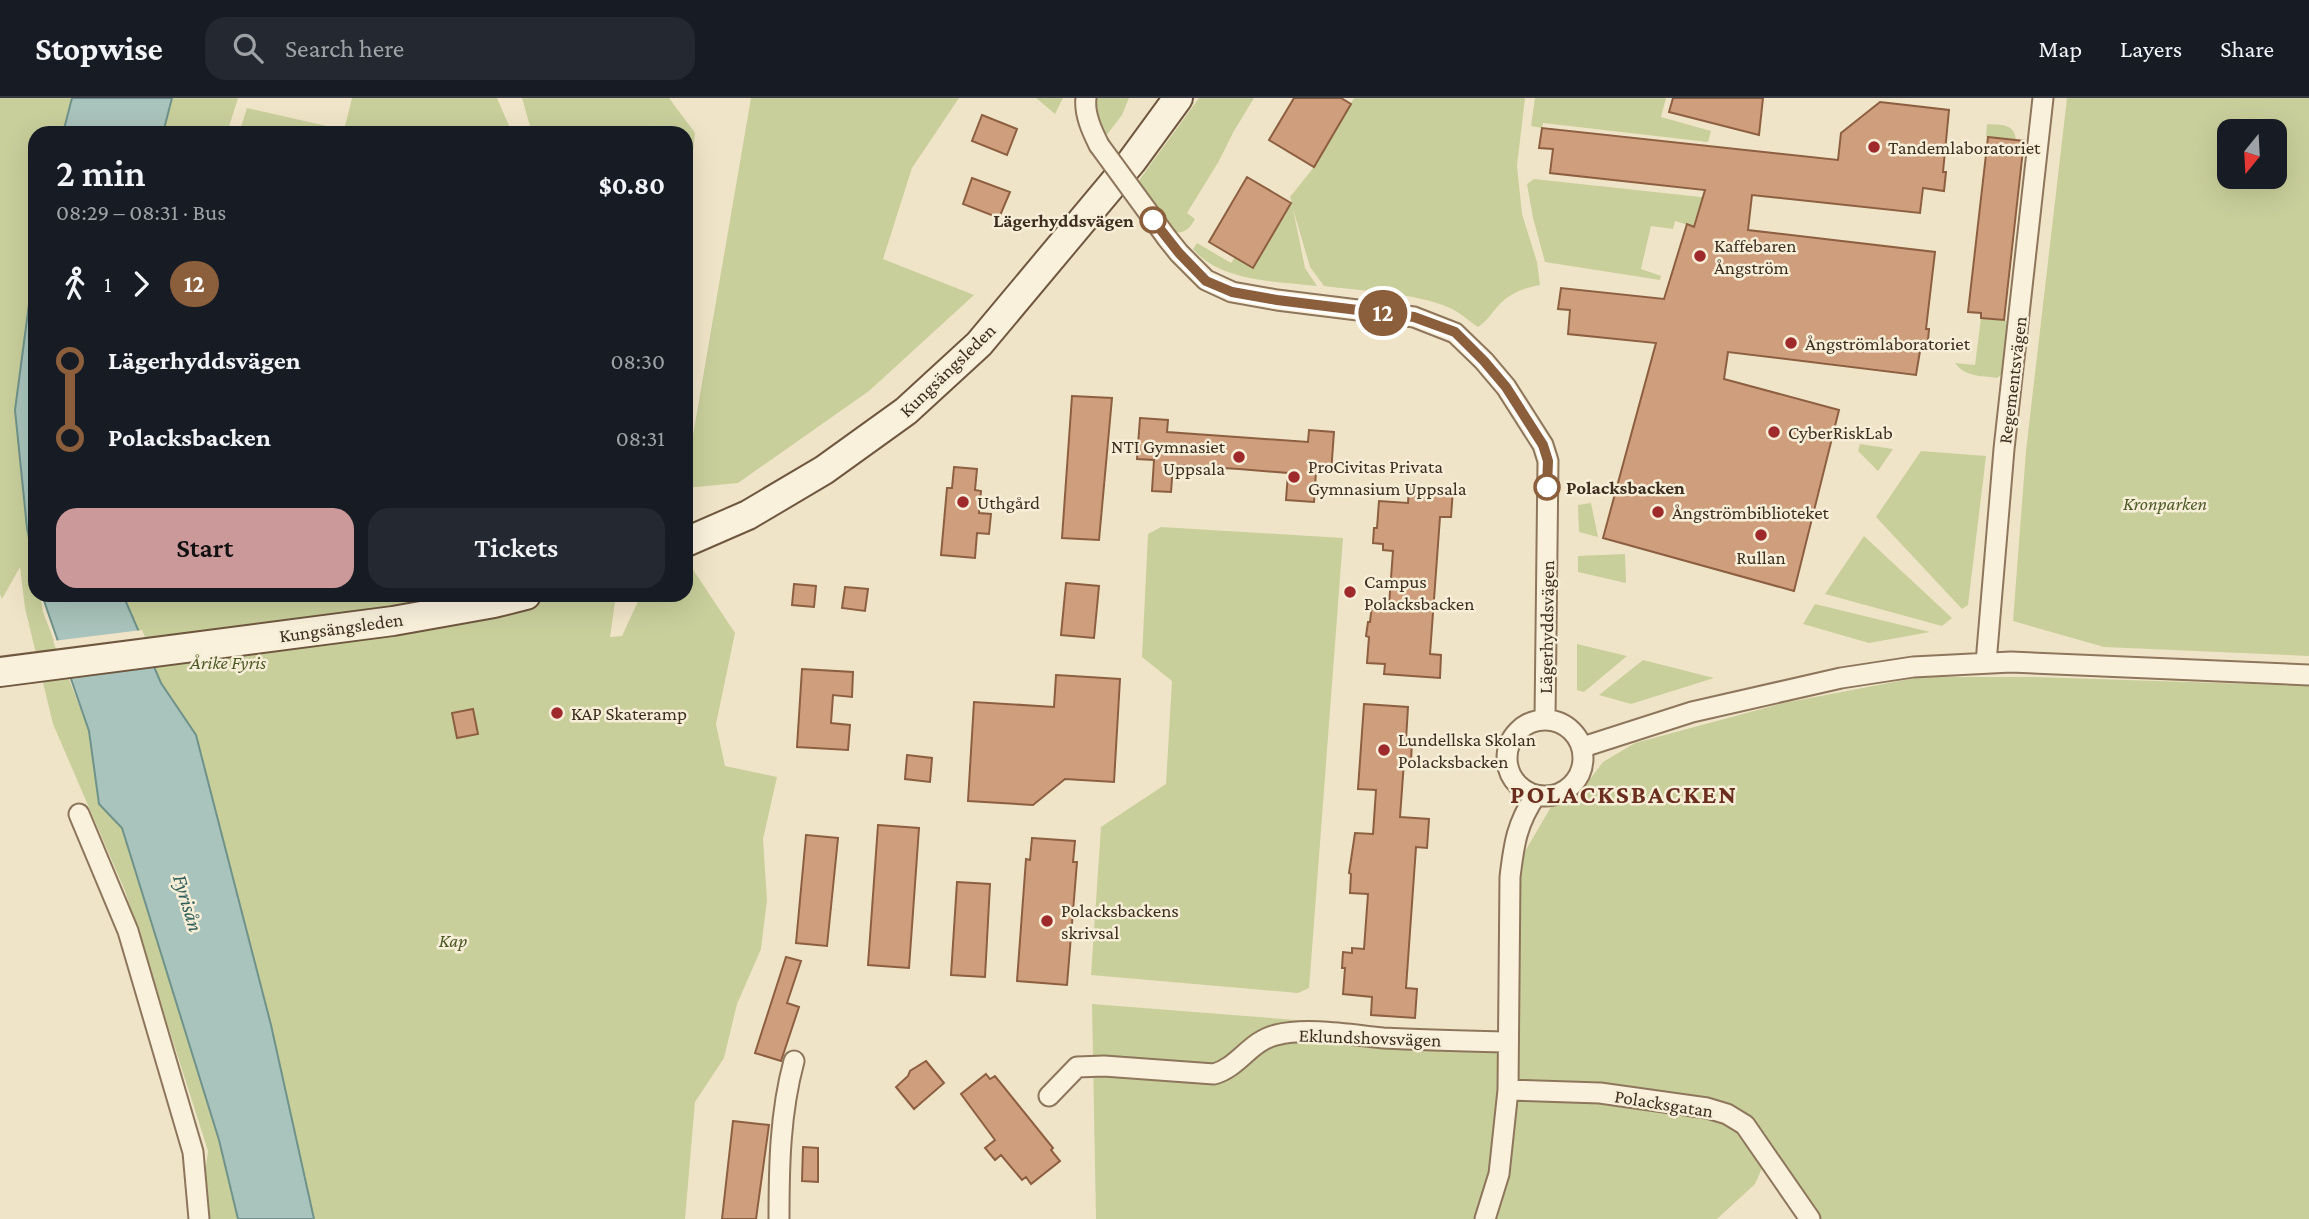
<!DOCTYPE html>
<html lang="en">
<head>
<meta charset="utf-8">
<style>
	body { margin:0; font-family:"Crimson Pro",serif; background:#242831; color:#f1f3f6; height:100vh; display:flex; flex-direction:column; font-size:26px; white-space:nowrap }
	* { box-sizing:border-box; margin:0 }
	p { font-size:23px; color:#9ea1a6 }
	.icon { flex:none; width:38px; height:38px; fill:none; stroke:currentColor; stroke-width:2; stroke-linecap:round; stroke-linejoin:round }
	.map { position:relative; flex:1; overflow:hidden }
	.drawer { position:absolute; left:28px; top:28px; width:665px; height:476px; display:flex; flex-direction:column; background:#171b24; border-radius:21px; box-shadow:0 7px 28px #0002 }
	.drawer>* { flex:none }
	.badge { padding:0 14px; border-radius:23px; font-size:24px; line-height:46px }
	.needle { width:46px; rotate:198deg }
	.fabs { position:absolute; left:2217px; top:21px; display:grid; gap:14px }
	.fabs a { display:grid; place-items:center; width:70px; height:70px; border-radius:14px; background:#171b24; box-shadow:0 7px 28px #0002; font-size:35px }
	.map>.badge { position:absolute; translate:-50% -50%; box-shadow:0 0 0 4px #fff }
	.legs { display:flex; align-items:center; gap:10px; height:77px; padding:0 28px; font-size:23px }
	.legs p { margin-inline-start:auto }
	.head { display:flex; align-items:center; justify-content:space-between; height:119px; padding:0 28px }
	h1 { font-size:38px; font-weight:600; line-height:52px }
	.action { display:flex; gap:14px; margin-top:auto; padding:14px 28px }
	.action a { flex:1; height:80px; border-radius:21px; background:#cc999b; color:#111; font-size:28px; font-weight:600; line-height:80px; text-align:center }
	.action a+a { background:#242831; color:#f1f3f6 }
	ul { padding:0 28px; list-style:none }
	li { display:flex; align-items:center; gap:24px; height:77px; font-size:26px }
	li i { display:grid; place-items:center; width:10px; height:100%; margin:0 9px; background:currentColor }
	li i::after { content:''; width:18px; height:18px; margin:-9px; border:5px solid; border-radius:50%; background:#171b24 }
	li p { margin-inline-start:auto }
	li:first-child i { background:linear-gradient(#0000 50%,currentColor 0) }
	li:last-child i { background:linear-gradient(currentColor 50%,#0000 0) }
	header { display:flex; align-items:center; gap:42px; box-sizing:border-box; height:98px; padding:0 35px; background:#171b24; border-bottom:2px solid #363941 }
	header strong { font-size:33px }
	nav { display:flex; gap:38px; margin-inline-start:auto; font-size:24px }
	.search { width:490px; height:63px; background:#242831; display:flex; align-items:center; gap:18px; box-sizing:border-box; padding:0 24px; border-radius:21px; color:#9ea1a6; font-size:26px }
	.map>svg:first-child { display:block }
	.green { fill:#c9cf9b; fill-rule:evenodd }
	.water { fill:#a9c4bc; stroke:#6f938a; stroke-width:2 }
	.pier { fill:#f0e4c8 }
	.building { fill:#cf9f7d; stroke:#8d5f41; stroke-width:2 }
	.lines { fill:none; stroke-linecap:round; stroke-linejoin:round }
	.minor-casing { stroke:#8d765c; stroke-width:23 }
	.secondary-casing { stroke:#6f573f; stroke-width:32 }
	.minor { stroke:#faf1dc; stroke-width:19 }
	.secondary { stroke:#faf1dc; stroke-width:28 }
	.minor-bridge-casing { stroke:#8d765c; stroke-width:23; stroke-linecap:butt }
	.minor-bridge { stroke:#faf1dc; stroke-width:19 }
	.line-1-casing { stroke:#fff; stroke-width:16 }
	.line-1 { stroke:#8b5e3c; stroke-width:10 }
	.poi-dot { fill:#9e2a2b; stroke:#f7eed8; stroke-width:2.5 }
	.stop-1-dot { fill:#fff; stroke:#8b5e3c; stroke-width:3.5 }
	.labels { text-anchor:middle; stroke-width:5; stroke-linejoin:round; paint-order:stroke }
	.poi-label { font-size:19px; fill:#3d2e20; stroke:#f7eed8; text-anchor:start }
	.stop-label { font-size:19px; font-weight:bold; fill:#3d2e20; stroke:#f7eed8; text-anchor:end }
	.street-label { font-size:19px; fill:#3d2e20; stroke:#f7eed8 }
	.park-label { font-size:19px; font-style:italic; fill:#4d5a26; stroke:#f7eed8 }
	.water-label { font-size:21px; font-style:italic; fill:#2f5d5a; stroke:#f7eed8 }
	.district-label { font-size:26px; font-weight:bold; letter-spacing:2px; fill:#6b2e1e; stroke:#f7eed8 }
</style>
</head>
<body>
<header>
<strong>Stopwise</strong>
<div class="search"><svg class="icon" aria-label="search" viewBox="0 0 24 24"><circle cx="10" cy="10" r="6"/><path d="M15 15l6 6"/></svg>Search here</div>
<nav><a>Map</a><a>Layers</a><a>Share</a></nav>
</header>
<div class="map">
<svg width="2309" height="1121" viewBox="0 0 2309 1121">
	<rect width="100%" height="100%" fill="#f0e4c8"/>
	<path class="green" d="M 0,0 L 72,0 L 63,35 L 35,35 L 35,161 L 27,430 L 35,469 L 35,497 L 40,497 L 43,514 L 89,633 L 99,706 L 122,730 L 219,1042 L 238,1121 L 208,1121 L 203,1089 L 208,1053 L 125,793 L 53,626 L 25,510 L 20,469 L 2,501 L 0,496 Z
		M 172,0 L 238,0 L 227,35 L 163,35 Z
		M 352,0 L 497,0 L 512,35 L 239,35 L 247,10 L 344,32 Z
		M 522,0 L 669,0 L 695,35 L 686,117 L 686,35 L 532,35 Z
		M 751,0 L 959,0 L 912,70 L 883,161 L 974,197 L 869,293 L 738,385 L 686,390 L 686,378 Z
		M 1036,0 L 1063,0 L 1055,16 Z
		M 1096,0 L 1129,0 L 1122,17 L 1106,38 L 1098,22 Z
		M 1199,0 L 1254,0 L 1234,33 L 1219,63 L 1187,115 L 1195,121 C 1189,132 1184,136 1171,134 L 1137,85 Z
		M 1354,0 L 1525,0 L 1517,68 L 1522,116 L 1537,164 L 1540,187 C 1524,190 1509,195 1498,208 C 1491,216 1487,223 1478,229 C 1469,223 1461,215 1450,210 C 1417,195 1361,193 1324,188 L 1310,169 L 1293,111 L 1305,170 L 1317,188 C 1277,183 1220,184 1193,151 L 1197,145 L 1231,165 L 1235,159 L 1253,169 L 1292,105 L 1290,99 L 1314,69 Z
		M 1535,0 L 1666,0 L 1661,19 L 1711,33 L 1708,44 L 1543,25 L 1542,30 L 1531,28 Z
		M 2067,0 L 2309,0 L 2309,558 L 2104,549 L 2013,523 L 2026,353 ZM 2230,33 L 2275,33 L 2275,79 L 2230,79 Z
		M 1987,26 C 2002,27 2015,25 2016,43 L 1986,39 Z
		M 1534,81 L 1710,100 L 1707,114 L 1698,115 L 1694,129 L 1675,123 L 1673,131 L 1651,128 L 1641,171 L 1661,178 L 1660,182 L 1545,164 L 1533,120 L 1527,86 Z
		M 1981,220 L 2007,223 L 2003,275 L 1997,280 C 1981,277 1966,280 1955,265 L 1975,267 Z
		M 1860,346 L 1893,351 L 1878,373 L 1858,353 Z
		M 1921,353 L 1986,358 L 1968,507 L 1962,511 L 1876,419 Z
		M 1591,405 L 1598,439 L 1579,434 L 1578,407 Z
		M 1161,429 L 1343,440 L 1310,878 L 1309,890 L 1298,895 L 1091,877 L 1101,729 L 1166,686 L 1172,583 L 1142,559 L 1148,436 Z
		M 1864,438 L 1952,520 L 1942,528 L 1825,496 Z
		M 1625,456 L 1626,485 L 1578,474 L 1578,458 Z
		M 686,461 L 735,535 L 716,626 L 725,668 L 777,679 L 763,741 L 767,802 L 761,851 L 737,906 L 724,960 L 695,1004 L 685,1121 L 314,1121 L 271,927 L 196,637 L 161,585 L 123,497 L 616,497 L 610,539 L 622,538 L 641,497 L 686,497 Z
		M 1815,506 L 1930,534 L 1869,545 L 1803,526 Z
		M 1577,546 L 1627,558 L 1584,594 L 1577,592 Z
		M 1643,562 L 1714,580 L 1631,606 L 1599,597 Z
		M 1920,579 L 2034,579 L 2309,588 L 2309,1121 L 1820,1121 L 1767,1059 L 1755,1086 L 1717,1121 L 1096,1121 L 1092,906 L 1464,935 L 1506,944 L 1510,779 L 1551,709 L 1578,697 L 1603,664 L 1635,645 L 1784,605 Z"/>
	<path class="water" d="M 72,0 L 172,0 L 163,35 L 63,35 Z
		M 35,161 L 35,469 L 27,430 L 15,312 Z
		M 42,497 L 123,497 L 161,585 L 196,637 L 271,927 L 314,1121 L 238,1121 L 219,1042 L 122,730 L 99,706 L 89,633 Z"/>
	<path class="pier" d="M 142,532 L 157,568 L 66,579 L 53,543 Z"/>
	<path class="building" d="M 1294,0 L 1341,0 L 1351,6 L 1314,69 L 1269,42 Z
		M 1673,0 L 1763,0 L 1759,37 L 1669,14 Z
		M 1880,4 L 1949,12 L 1943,74 L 1946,74 L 1944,93 L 1923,90 L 1920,115 L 1752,97 L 1748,132 L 1935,154 L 1926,231 L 1929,231 L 1927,253 L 1920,253 L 1916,277 L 1728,254 L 1724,281 L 1839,312 L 1794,493 L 1603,440 L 1656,245 L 1568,236 L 1570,212 L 1558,211 L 1561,190 L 1664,201 L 1687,126 L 1694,129 L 1705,92 L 1550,75 L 1553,51 L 1539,50 L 1542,30 L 1838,62 L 1841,35 Z
		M 982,17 L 1017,31 L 1007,57 L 972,43 Z
		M 1988,39 L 2024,43 L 2004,222 L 1981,220 L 1981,215 L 1968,214 Z
		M 1247,79 L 1291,105 L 1253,170 L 1209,144 Z
		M 972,80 L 1010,94 L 999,120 L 963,106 Z
		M 1072,298 L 1112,300 L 1099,442 L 1062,440 Z
		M 1140,320 L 1168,322 L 1167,334 L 1308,344 L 1309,332 L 1334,334 L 1331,375 L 1316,374 L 1314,404 L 1286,402 L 1288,375 L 1239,371 L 1173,367 L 1171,394 L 1152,393 L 1154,362 L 1137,361 Z
		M 954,369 L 977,371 L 975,392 L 981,393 L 979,415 L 991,416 L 989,436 L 977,435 L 975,460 L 941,457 L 947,390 L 952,390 Z
		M 1409,388 L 1453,391 L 1451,419 L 1440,419 L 1430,556 L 1441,557 L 1440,580 L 1384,576 L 1385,566 L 1367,565 L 1369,539 L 1366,538 L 1368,524 L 1370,524 L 1372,506 L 1389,507 L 1393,453 L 1383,452 L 1383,446 L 1373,445 L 1374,430 L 1377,430 L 1379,403 L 1408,405 Z
		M 1066,485 L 1099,488 L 1094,540 L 1061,537 Z
		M 794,486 L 816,488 L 814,509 L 792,507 Z
		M 845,489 L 868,491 L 865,513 L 842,510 Z
		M 802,571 L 853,574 L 852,599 L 833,597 L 831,625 L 850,627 L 848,652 L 797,649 Z
		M 1056,577 L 1120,581 L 1114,684 L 1065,681 L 1033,707 L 968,703 L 974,604 L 1054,609 Z
		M 1364,606 L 1408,609 L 1406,642 L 1412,642 L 1411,664 L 1404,664 L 1400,719 L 1429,721 L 1427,750 L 1416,749 L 1406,890 L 1417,891 L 1415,920 L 1371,917 L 1372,899 L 1343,896 L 1345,870 L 1342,870 L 1343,854 L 1352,855 L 1352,850 L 1364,851 L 1368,796 L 1350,795 L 1351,776 L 1349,775 L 1355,735 L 1373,736 L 1376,692 L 1358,691 Z
		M 473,611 L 478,636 L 457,640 L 452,615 Z
		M 907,657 L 932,660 L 930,684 L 905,681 Z
		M 878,727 L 919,730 L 909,870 L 868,867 Z
		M 806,737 L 838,740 L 827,848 L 796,845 Z
		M 1032,740 L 1075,743 L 1073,764 L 1077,764 L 1067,887 L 1017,883 L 1026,761 L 1030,762 Z
		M 957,784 L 990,786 L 985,879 L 951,877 Z
		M 786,859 L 801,863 L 787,905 L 799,909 L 781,963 L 755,955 Z
		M 926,963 L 944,985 L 914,1011 L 896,989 L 908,978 L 910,973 Z
		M 986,976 L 990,981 L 995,978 L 1053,1050 L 1051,1052 L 1060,1063 L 1031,1086 L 1026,1079 L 1022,1082 L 1001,1057 L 995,1062 L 985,1050 L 995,1042 L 961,996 Z
		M 733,1023 L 769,1027 L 756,1121 L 722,1121 Z
		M 803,1049 L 818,1050 L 818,1084 L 802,1083 Z"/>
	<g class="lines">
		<g class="minor-casing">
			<path id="minor" d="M 1086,0 C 1084,16 1092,33 1099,47
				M 1167,140 L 1179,155 L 1206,182 L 1232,194 L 1277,202 L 1414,219 L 1455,235 L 1484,263 L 1506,289 L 1543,347 L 1548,363 L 1545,621
				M 1986,565 L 2004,351 L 2043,0
				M1507 660a38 38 0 1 1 76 0a38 38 0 1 1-76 0Z
				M 1583,649 L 1692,614 L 1841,580 L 1913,569 L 2011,564 L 2309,577
				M 79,716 L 128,833 L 193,1054 L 199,1121
				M 1508,992 L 1600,995 L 1707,1010 L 1727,1016 L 1745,1027 L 1810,1121
				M 1049,998 L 1077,969 L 1104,968 L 1214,976 C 1239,969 1250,943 1276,937 C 1307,929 1352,937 1383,940 C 1424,942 1466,943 1507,944
				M 779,1121 C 779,1067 780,1015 794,963
				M 1485,1121 L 1499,1076 L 1508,992 L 1510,779 C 1514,745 1517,725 1536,697"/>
		</g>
		<g class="secondary-casing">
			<path id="secondary" d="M 686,444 L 748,417 L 824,372 L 906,313 L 979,246 L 1132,63 L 1178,0
				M 0,574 L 393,523 L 494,505 L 526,497"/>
		</g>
		<use href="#minor" class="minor"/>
		<use href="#secondary" class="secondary"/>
		<g class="minor-bridge-casing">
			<path id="minor-bridge" d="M 1099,47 L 1167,140"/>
		</g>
		<use href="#minor-bridge" class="minor-bridge"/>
	</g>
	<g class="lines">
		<g class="line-1-casing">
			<path id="line-1" d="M 1153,122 L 1179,155 L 1206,183 L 1232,194 L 1277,202 L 1414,219 L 1455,234 L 1484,263 L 1506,289 L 1543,347 L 1548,363 L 1547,389"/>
		</g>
		<use href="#line-1" class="line-1"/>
	</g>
	<g class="poi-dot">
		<circle cx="1874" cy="49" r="7"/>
		<circle cx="1700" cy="158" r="7"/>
		<circle cx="1791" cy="245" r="7"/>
		<circle cx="1774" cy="334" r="7"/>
		<circle cx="1239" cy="359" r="7"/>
		<circle cx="1294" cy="379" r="7"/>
		<circle cx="963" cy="404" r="7"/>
		<circle cx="1658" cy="414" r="7"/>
		<circle cx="1761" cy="437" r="7"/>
		<circle cx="1350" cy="494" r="7"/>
		<circle cx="557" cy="615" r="7"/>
		<circle cx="1384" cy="652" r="7"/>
		<circle cx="1047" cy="823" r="7"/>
	</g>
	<g class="stop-1-dot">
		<circle cx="1153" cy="122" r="12"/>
		<circle cx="1547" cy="389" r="12"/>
	</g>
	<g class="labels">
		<g class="poi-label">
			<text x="1888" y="56">Tandemlaboratoriet</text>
			<text x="1714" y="154">Kaffebaren<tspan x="1714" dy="22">Ångström</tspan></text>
			<text x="1805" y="252">Ångströmlaboratoriet</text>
			<text x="1788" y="341">CyberRiskLab</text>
			<text x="1225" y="355" text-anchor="end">NTI Gymnasiet<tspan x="1225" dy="22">Uppsala</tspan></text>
			<text x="1308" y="375">ProCivitas Privata<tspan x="1308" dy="22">Gymnasium Uppsala</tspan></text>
			<text x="977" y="411">Uthgård</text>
			<text x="1672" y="421">Ångströmbiblioteket</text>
			<text x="1761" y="466" text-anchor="middle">Rullan</text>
			<text x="1364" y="490">Campus<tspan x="1364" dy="22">Polacksbacken</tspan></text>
			<text x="571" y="622">KAP Skateramp</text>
			<text x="1398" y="648">Lundellska Skolan<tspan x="1398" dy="22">Polacksbacken</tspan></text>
			<text x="1061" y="819">Polacksbackens<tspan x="1061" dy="22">skrivsal</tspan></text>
		</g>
		<g class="stop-label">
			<text x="1134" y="129">Lägerhyddsvägen</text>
			<text x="1566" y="396" text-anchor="start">Polacksbacken</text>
		</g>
		<g class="street-label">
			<text transform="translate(947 272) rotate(-44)" y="7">Kungsängsleden</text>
			<text transform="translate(2012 282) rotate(-83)" y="7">Regementsvägen</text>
			<text transform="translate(341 529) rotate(-8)" y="7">Kungsängsleden</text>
			<text transform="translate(1546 529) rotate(-89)" y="7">Lägerhyddsvägen</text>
			<text transform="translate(1370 939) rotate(2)" y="7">Eklundshovsvägen</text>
			<text transform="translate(1664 1005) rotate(9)" y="7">Polacksgatan</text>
		</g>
		<g class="park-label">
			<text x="2165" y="412">Kronparken</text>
			<text x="228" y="571">Årike Fyris</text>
			<text x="453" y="849">Kap</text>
		</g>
		<g class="water-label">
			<text transform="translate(188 805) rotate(73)" y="7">Fyrisån</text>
		</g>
		<g class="district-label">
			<text x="1624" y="705">POLACKSBACKEN</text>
		</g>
	</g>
</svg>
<div class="fabs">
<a><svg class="needle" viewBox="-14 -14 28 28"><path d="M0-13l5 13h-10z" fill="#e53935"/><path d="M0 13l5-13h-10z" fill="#9ea1a6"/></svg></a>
</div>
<b class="badge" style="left:1383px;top:215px;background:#8b5e3c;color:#fff">12</b>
<section class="drawer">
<div class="head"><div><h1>2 min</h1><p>08:29 – 08:31 · Bus</p></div><b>$0.80</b></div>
<div class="legs"><svg class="icon" aria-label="walk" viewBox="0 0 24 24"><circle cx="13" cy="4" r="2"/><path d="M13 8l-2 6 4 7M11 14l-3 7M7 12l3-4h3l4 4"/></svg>1<svg class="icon" aria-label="forward" viewBox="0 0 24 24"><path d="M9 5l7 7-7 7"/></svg><b class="badge" style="background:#8b5e3c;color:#fff">12</b></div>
<ul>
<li><i style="color:#8b5e3c"></i><b>Lägerhyddsvägen</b><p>08:30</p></li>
<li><i style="color:#8b5e3c"></i><b>Polacksbacken</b><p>08:31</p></li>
</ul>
<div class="action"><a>Start</a><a>Tickets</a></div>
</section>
</div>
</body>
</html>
